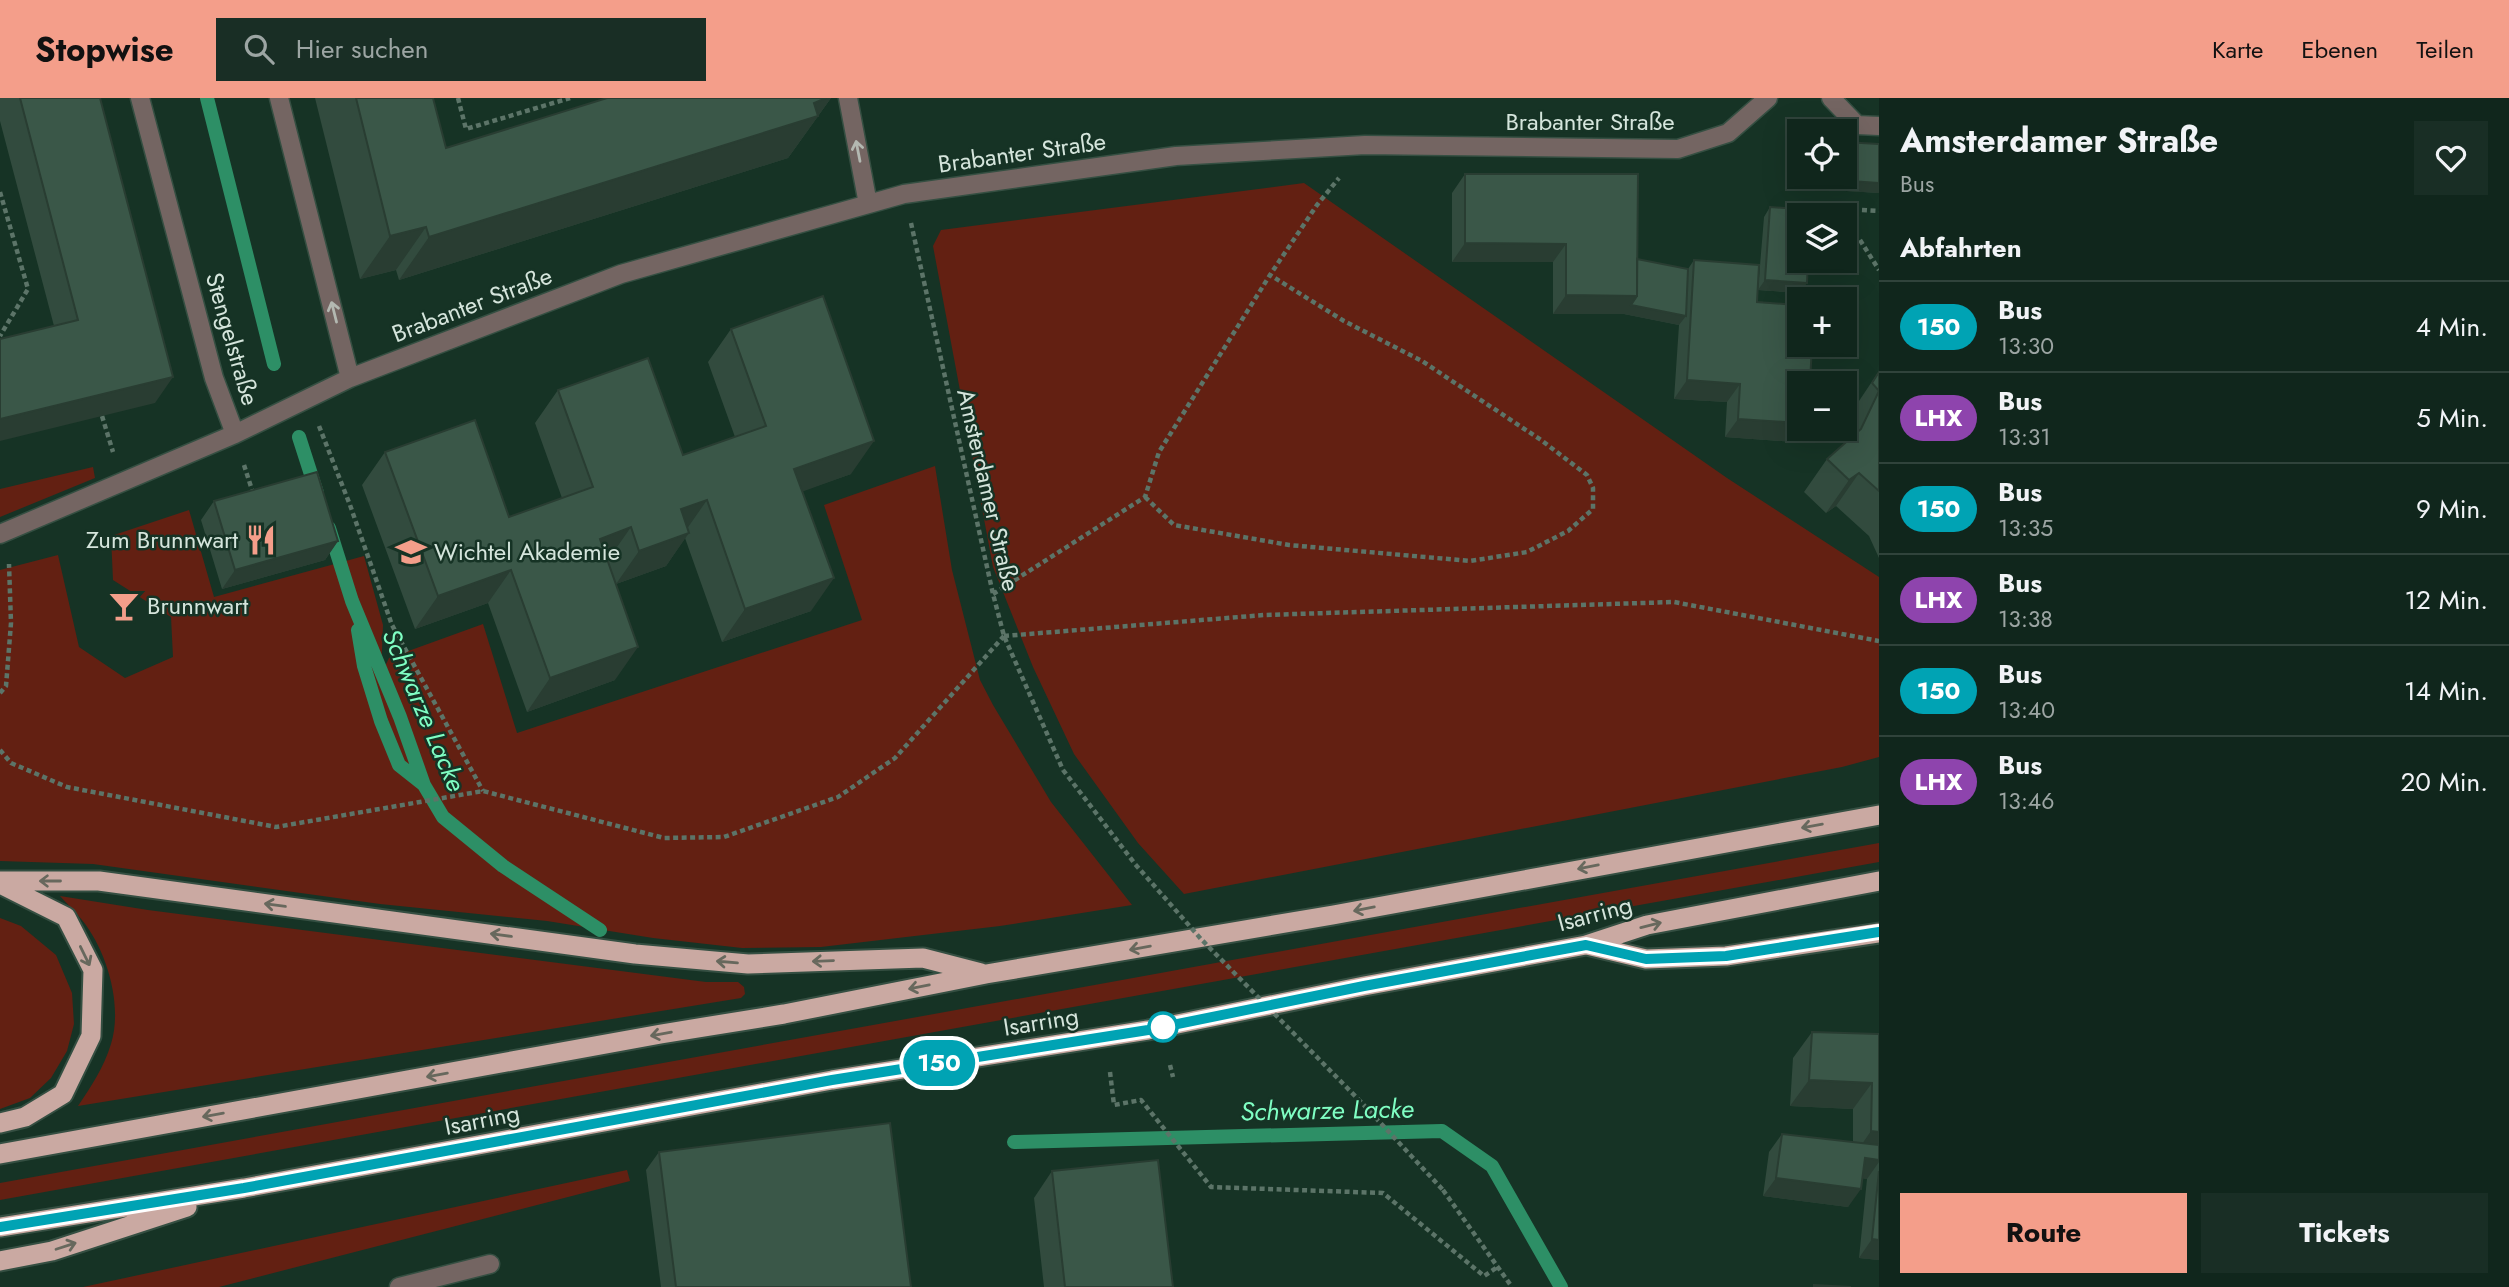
<!DOCTYPE html>
<html lang="de">
<head>
<meta charset="utf-8">
<style>
	body { margin:0; font-family:Jost,sans-serif; background:#192e25; color:#f1f3f6; height:100vh; display:flex; flex-direction:column; font-size:26px; white-space:nowrap }
	* { box-sizing:border-box; margin:0 }
	p { font-size:23px; color:#9ca5a3 }
	.icon { flex:none; width:38px; height:38px; fill:none; stroke:currentColor; stroke-width:2; stroke-linecap:round; stroke-linejoin:round }
	.map { position:relative; flex:1; overflow:hidden }
	.panel { display:flex; flex-direction:column; background:#10261c; width:630px }
	.panel>* { flex:none }
	.badge { padding:0 14px; border-radius:23px; font-size:24px; line-height:46px }
	.buttons { position:absolute; left:1787px; top:21px; display:grid; gap:14px }
	.buttons a { display:grid; place-items:center; width:70px; height:70px; border-radius:0px; background:#10261c; box-shadow:0 7px 28px #0002,0 0 0 2px #30433b; font-size:35px }
	.map>.badge { position:absolute; translate:-50% -50%; box-shadow:0 0 0 4px #fff }
	h2 { padding:0 21px; font-size:26px; line-height:63px }
	.round { display:grid; place-items:center; flex:none; width:74px; height:74px; border-radius:0px; background:#192e25 }
	.overview { display:flex; align-items:center; justify-content:space-between; height:119px; padding:0 21px }
	h1 { font-size:33px; font-weight:700; line-height:52px }
	.button { display:flex; gap:14px; margin-top:auto; padding:14px 21px }
	.button a { flex:1; height:80px; border-radius:0px; background:#f49e8a; color:#111; font-size:28px; font-weight:700; line-height:80px; text-align:center }
	.button a+a { background:#192e25; color:#f1f3f6 }
	ul { padding:0; list-style:none }
	li { display:flex; align-items:center; gap:21px; height:91px; padding:0 21px; border-top:2px solid #30433b }
	li div { flex:1 }
	li b { display:block; font-size:26px }
	li em { font-style:normal }
	li .badge { min-width:77px; font-weight:700; text-align:center }
	header { display:flex; align-items:center; gap:42px; box-sizing:border-box; height:98px; padding:0 35px; background:#f49e8a; color:#111 }
	header strong { font-size:33px }
	nav { display:flex; gap:38px; margin-inline-start:auto; font-size:24px }
	.search { width:490px; height:63px; background:#192e25; display:flex; align-items:center; gap:18px; box-sizing:border-box; padding:0 24px; border-radius:0px; color:#9ca5a3; font-size:26px }
	main { display:flex; flex:1; min-height:0 }
	.map>svg:first-child { display:block }
	.green { fill:#632012 }
	.lines { fill:none; stroke-linecap:round; stroke-linejoin:round }
	.stream { stroke:#2d8f66; stroke-width:14 }
	.service-casing { stroke:#354f42; stroke-width:21 }
	.minor-casing { stroke:#354f42; stroke-width:21 }
	.trunk-casing { stroke:#354f42; stroke-width:23 }
	.path { stroke:#5c7468; stroke-width:4.5; stroke-dasharray:5 3.5; stroke-linecap:butt }
	.service { stroke:#746562; stroke-width:18 }
	.minor { stroke:#746562; stroke-width:18 }
	.trunk { stroke:#caa9a2; stroke-width:19 }
	.path-bridge { stroke:#5c7468; stroke-width:4.5; stroke-dasharray:5 3.5; stroke-linecap:butt }
	.wall { fill:#324b3e }
	.shaded-wall { fill:#293d32 }
	.building { fill:#3a5748; stroke:#293d32; stroke-width:2 }
	.oneway { stroke:#b3b8b1 }
	.oneway2 { stroke:#67685d }
	.line-casing { stroke:#fff; stroke-width:16 }
	.line { stroke:#00a3b4; stroke-width:10 }
	.stop-dot { fill:#fff; stroke:#00a3b4; stroke-width:3.5 }
	.labels { text-anchor:middle; stroke-width:5; stroke-linejoin:round; paint-order:stroke }
	.street-label { font-size:24px; fill:#d5e5dc; stroke:#163325 }
	.poi-label { font-size:24px; fill:#d5e5dc; stroke:#163325; text-anchor:start }
	.water-label { font-size:26px; font-style:italic; fill:#7ffec3; stroke:#163325 }
</style>
</head>
<body>
<header>
<strong>Stopwise</strong>
<div class="search"><svg class="icon" aria-label="search" viewBox="0 0 24 24"><circle cx="10" cy="10" r="6"/><path d="M15 15l6 6"/></svg>Hier suchen</div>
<nav><a>Karte</a><a>Ebenen</a><a>Teilen</a></nav>
</header>
<main>
<div class="map">
<svg width="1879" height="1189" viewBox="0 0 1879 1189">
	<rect width="100%" height="100%" fill="#163325"/>
	<path class="green" d="M 1304,85 L 1727,380 L 1879,479 L 1879,659 L 1842,669 L 1184,796 L 1138,745 L 1074,656 L 1033,569 L 993,469 L 933,148 L 941,132 Z
		M 935,368 L 952,472 L 980,582 L 993,607 L 1051,704 L 1132,807 L 1000,828 L 821,849 L 742,850 L 653,840 L 547,823 L 380,806 L 93,766 L 0,763 L 0,472 L 58,457 L 79,549 L 125,580 L 173,559 L 171,519 L 113,482 L 111,438 L 189,412 L 214,499 L 364,458 L 383,527 L 381,577 L 389,560 L 483,526 L 517,635 L 862,522 L 824,407 Z
		M 93,369 L 95,380 L 0,419 L 0,391 Z
		M 1879,745 L 1879,764 L 0,1102 L 0,1085 Z
		M 60,798 L 148,812 L 706,884 L 738,884 L 744,889 L 745,896 L 741,900 L 78,1008 C 91,989 104,969 111,946 C 123,907 107,853 82,822 C 76,814 67,806 60,798 Z
		M 0,820 L 21,828 L 56,857 L 72,895 L 74,926 L 67,953 L 51,980 L 30,1000 L 0,1011 Z
		M 627,1072 L 630,1083 L 219,1189 L 83,1189 Z"/>
	<g class="lines">
		<path class="stream" d="M 207,0 L 274,266
			M 299,339 L 317,395
			M 329,430 L 352,503 L 400,619 L 424,687 L 443,719 L 503,768 L 600,832
			M 358,532 L 364,568 L 381,623 L 399,667 L 423,686
			M 1014,1044 L 1442,1033 L 1492,1068 L 1561,1189"/>
		<g class="service-casing">
			<path id="service" d="M 1831,0 L 1857,27 L 1879,28"/>
		</g>
		<g class="minor-casing">
			<path id="minor" d="M 140,0 L 214,280 L 235,336 L 350,280 L 621,176 L 904,96 L 1176,58 L 1365,47 L 1678,51 L 1728,35 L 1768,0
				M 279,0 L 350,280
				M 848,0 L 868,106
				M 0,436 L 235,336
				M 399,1189 L 490,1166"/>
		</g>
		<g class="trunk-casing">
			<path id="trunk" d="M 0,783 L 99,783 L 635,856 L 748,866 L 923,860 L 981,875
				M 0,786 L 66,819 L 93,872 L 91,938 L 63,996 L 25,1019 L 0,1025
				M 1587,847 L 1646,861 L 1726,858 L 1879,835
				M 0,1056 L 661,936 L 784,916 L 986,876 L 1333,817 L 1879,717
				M 0,1129 L 244,1090 L 832,982 L 1148,932 L 1364,888 L 1586,847 L 1647,827 L 1879,783
				M 0,1163 L 52,1153 L 187,1109"/>
		</g>
		<path class="path" d="M 458,0 L 466,31 L 570,0
			M 0,94 L 28,191 L 0,238
			M 1845,111 L 1879,113
			M 911,125 L 993,496 L 1004,538 L 1063,672
			M 1860,142 L 1879,172
			M 102,318 L 113,354
			M 319,328 L 350,407 L 392,527 L 483,693
			M 244,367 L 253,395
			M 1145,399 L 1174,427 L 1289,447 L 1470,463 L 1527,454 L 1568,433 L 1593,411 L 1593,390 L 1587,377 L 1541,342 L 1422,263 L 1344,223 L 1270,177
			M 993,496 L 1145,399 L 1159,354 L 1270,177 L 1317,107 L 1339,80
			M 1004,538 L 1264,517 L 1674,504 L 1879,543
			M 0,595 L 6,588 L 11,525 L 9,466
			M 0,652 L 11,665 L 67,689 L 276,729 L 483,693 L 664,740 L 724,739 L 838,699 L 895,660 L 1004,538
			M 1170,967 L 1173,979
			M 1110,974 L 1114,1007 L 1141,1002 L 1211,1089 L 1383,1095 L 1484,1178 L 1499,1168
			M 1443,1092 L 1512,1189"/>
		<use href="#service" class="service"/>
		<use href="#minor" class="minor"/>
		<use href="#trunk" class="trunk"/>
		<path class="path-bridge" d="M 1063,672 L 1135,766 L 1201,841 L 1361,1004 L 1443,1092"/>
	</g>
	<path class="wall" d="M 0,0 L 100,0 L 155,305 L 54,228 L 0,23 Z
		M 315,0 L 433,0 L 446,50 L 831,0 L 788,60 L 399,182 L 396,172 L 360,181 Z
		M 1879,46 L 1879,95 L 1814,91 L 1815,79 L 1844,79 Z
		M 1465,76 L 1637,161 L 1688,171 L 1694,162 L 1757,204 L 1794,227 L 1795,344 L 1725,339 L 1727,304 L 1674,301 L 1679,227 L 1624,216 L 1553,216 L 1553,164 L 1452,164 L 1452,95 Z
		M 1770,109 L 1800,195 L 1758,192 L 1764,119 Z
		M 731,231 L 851,376 L 802,393 L 811,513 L 722,544 L 685,440 L 666,468 L 616,486 L 615,582 L 527,614 L 488,505 L 415,531 L 362,387 L 385,354 L 509,419 L 562,400 L 535,325 L 558,292 L 683,357 L 735,339 L 708,264 Z
		M 1879,273 L 1879,460 L 1869,438 L 1836,408 L 1826,415 L 1804,394 L 1827,361 L 1848,342 L 1856,326 L 1849,318 Z
		M 214,403 L 338,443 L 325,462 L 222,491 L 201,422 Z
		M 1812,934 L 1879,936 L 1879,1162 L 1859,1160 L 1867,1081 L 1862,1080 L 1848,1109 L 1763,1098 L 1769,1054 L 1782,1036 L 1853,1044 L 1853,1011 L 1790,1008 L 1793,960 Z
		M 659,1054 L 911,1189 L 661,1189 L 646,1072 Z
		M 1052,1073 L 1173,1189 L 1044,1189 L 1034,1100 Z"/>
	<path class="shaded-wall" d="M 826,0 L 831,0 L 788,60 L 399,182 L 429,139 Z
		M 1821,81 L 1879,85 L 1879,95 L 1814,91 Z
		M 426,129 L 396,172 L 360,181 L 390,138 Z
		M 1465,145 L 1566,146 L 1553,164 L 1452,164 Z
		M 1765,182 L 1807,185 L 1800,195 L 1758,192 Z
		M 1566,197 L 1637,198 L 1686,218 L 1679,227 L 1624,216 L 1553,216 Z
		M 173,279 L 155,305 L 0,343 L 0,321 Z
		M 1687,282 L 1740,286 L 1727,304 L 1674,301 Z
		M 1738,321 L 1799,325 L 1799,331 L 1804,331 L 1795,344 L 1725,339 Z
		M 874,343 L 851,376 L 771,405 L 794,371 Z
		M 1859,375 L 1836,408 L 1826,415 L 1849,382 Z
		M 707,402 L 684,435 L 681,411 Z
		M 631,429 L 608,462 L 576,474 L 600,441 Z
		M 689,435 L 666,468 L 616,486 L 639,453 Z
		M 338,443 L 325,462 L 222,491 L 235,472 Z
		M 511,472 L 488,505 L 415,531 L 438,498 Z
		M 834,480 L 811,513 L 722,544 L 745,511 Z
		M 638,549 L 615,582 L 527,614 L 550,580 Z
		M 1809,982 L 1872,985 L 1853,1011 L 1790,1008 Z
		M 1871,1033 L 1879,1034 L 1879,1046 L 1869,1060 L 1853,1059 Z
		M 1865,1060 L 1879,1062 L 1879,1064 L 1867,1081 L 1852,1079 Z
		M 1776,1080 L 1861,1091 L 1848,1109 L 1763,1098 Z
		M 1872,1141 L 1879,1142 L 1879,1162 L 1859,1160 Z"/>
	<path class="building" d="M 20,0 L 100,0 L 173,279 L 0,321 L 0,241 L 78,222 Z
		M 356,0 L 433,0 L 446,50 L 607,0 L 826,0 L 814,5 L 818,18 L 429,139 L 426,129 L 390,138 Z
		M 1844,44 L 1879,46 L 1879,85 L 1821,81 L 1821,79 L 1844,79 Z
		M 1465,76 L 1638,76 L 1637,198 L 1566,197 L 1566,146 L 1465,145 Z
		M 1770,109 L 1812,112 L 1812,117 L 1799,117 L 1799,163 L 1808,163 L 1807,185 L 1765,182 Z
		M 1637,161 L 1688,171 L 1686,218 L 1631,207 L 1637,198 Z
		M 1694,162 L 1759,167 L 1757,204 L 1796,207 L 1794,227 L 1799,228 L 1799,247 L 1812,247 L 1810,285 L 1799,285 L 1799,325 L 1738,321 L 1740,286 L 1687,282 Z
		M 823,198 L 874,343 L 794,371 L 834,480 L 745,511 L 707,402 L 681,411 L 689,435 L 639,453 L 631,429 L 600,441 L 638,549 L 550,580 L 511,472 L 438,498 L 385,354 L 475,322 L 509,419 L 593,389 L 558,292 L 648,260 L 683,357 L 766,328 L 731,231 Z
		M 1879,274 L 1879,293 L 1872,285 Z
		M 1879,293 L 1879,393 L 1859,375 L 1849,382 L 1827,361 L 1861,331 Z
		M 317,374 L 338,443 L 235,472 L 214,403 Z
		M 1812,934 L 1879,936 L 1879,1034 L 1871,1033 L 1872,985 L 1809,982 Z
		M 890,1025 L 911,1189 L 676,1189 L 659,1054 Z
		M 1782,1036 L 1879,1047 L 1879,1062 L 1865,1060 L 1861,1091 L 1776,1080 Z
		M 1158,1062 L 1173,1189 L 1065,1189 L 1052,1073 Z
		M 1879,1073 L 1879,1142 L 1872,1141 Z
		M 1814,1187 L 1851,1189 L 1814,1189 Z"/>
	<defs><path id="oneway-shaft" d="M-6 0H5M1.5-3L5.5 0L1.5 3" fill="none" stroke-width="1.6" stroke-linecap="round" stroke-linejoin="round" transform="scale(1.75)"/></defs>
	<g class="oneway">
		<use href="#oneway-shaft" transform="translate(858 53) rotate(-101)"/>
		<use href="#oneway-shaft" transform="translate(334 214) rotate(-104)"/>
	</g>
	<g class="oneway2">
		<use href="#oneway-shaft" transform="translate(1812 728) rotate(170)"/>
		<use href="#oneway-shaft" transform="translate(1588 769) rotate(169)"/>
		<use href="#oneway-shaft" transform="translate(50 783) rotate(-180)"/>
		<use href="#oneway-shaft" transform="translate(275 807) rotate(-172)"/>
		<use href="#oneway-shaft" transform="translate(1364 811) rotate(169)"/>
		<use href="#oneway-shaft" transform="translate(1651 827) rotate(-14)"/>
		<use href="#oneway-shaft" transform="translate(501 837) rotate(-172)"/>
		<use href="#oneway-shaft" transform="translate(1140 850) rotate(170)"/>
		<use href="#oneway-shaft" transform="translate(85 858) rotate(64)"/>
		<use href="#oneway-shaft" transform="translate(823 863) rotate(178)"/>
		<use href="#oneway-shaft" transform="translate(727 864) rotate(-175)"/>
		<use href="#oneway-shaft" transform="translate(919 889) rotate(169)"/>
		<use href="#oneway-shaft" transform="translate(661 936) rotate(170)"/>
		<use href="#oneway-shaft" transform="translate(437 977) rotate(170)"/>
		<use href="#oneway-shaft" transform="translate(213 1017) rotate(170)"/>
		<use href="#oneway-shaft" transform="translate(66 1148) rotate(-18)"/>
	</g>
	<g class="lines">
		<g class="line-casing">
			<path id="line" d="M 0,1129 L 244,1090 L 832,982 L 1148,932 L 1364,888 L 1586,847 L 1646,861 L 1726,858 L 1879,834"/>
		</g>
		<use href="#line" class="line"/>
	</g>
	<defs>
		<g id="restaurant-bare" transform="scale(2.415)"><path d="M-5-6h1v4h1v-4h1v4h1v-4h1v5L-1.5 .5V6h-2V.5L-5-1ZM5-6V6H3V1.5H1.5Q1.5-4 5-6Z" fill="#f49e8a" stroke="#163325" stroke-width="2.5" paint-order="stroke"/></g>
		<g id="school-bare" transform="scale(2.415)"><path d="M0-5L7-2L0 1L-7-2ZM-4 1L0 2.5L4 1V4Q0 6-4 4Z" fill="#f49e8a" stroke="#163325" stroke-width="2.5" paint-order="stroke"/></g>
		<g id="bar-bare" transform="scale(2.415)"><path d="M-6-5H6L.8 .8V4.5H3.5V6h-7V4.5H-.8V.8Z" fill="#f49e8a" stroke="#163325" stroke-width="2.5" paint-order="stroke"/></g>
	</defs>
	<g fill-rule="evenodd">
		<use href="#restaurant-bare" x="261" y="442"/>
		<use href="#school-bare" x="411" y="454"/>
		<use href="#bar-bare" x="124" y="508"/>
	</g>
	<circle class="stop-dot" cx="1163" cy="929" r="14"/>
	<g class="labels">
		<g class="street-label">
			<text x="1590" y="32">Brabanter Straße</text>
			<text transform="translate(1022 55) rotate(-8)" y="8">Brabanter Straße</text>
			<text transform="translate(472 207) rotate(-21)" y="8">Brabanter Straße</text>
			<text transform="translate(232 241) rotate(74)" y="8">Stengelstraße</text>
			<text transform="translate(988 392) rotate(77)" y="8">Amsterdamer Straße</text>
			<text transform="translate(1595 816) rotate(-15)" y="8">Isarring</text>
			<text transform="translate(1041 924) rotate(-9)" y="8">Isarring</text>
			<text transform="translate(482 1022) rotate(-11)" y="8">Isarring</text>
		</g>
		<g class="poi-label">
			<text x="238" y="450" text-anchor="end">Zum Brunnwart</text>
			<text x="434" y="462">Wichtel Akademie</text>
			<text x="147" y="516">Brunnwart</text>
		</g>
		<g class="water-label">
			<text transform="translate(424 612) rotate(67)" y="9">Schwarze Lacke</text>
			<text transform="translate(1327 1012) rotate(-1)" y="9">Schwarze Lacke</text>
		</g>
	</g>
</svg>
<div class="buttons">
<a><svg class="icon" aria-label="locate" viewBox="0 0 24 24"><circle cx="12" cy="12" r="6"/><path d="M12 2v4M12 18v4M2 12h4M18 12h4"/></svg></a>
<a><svg class="icon" aria-label="layers" viewBox="0 0 24 24"><path d="M12 4l9 5-9 5-9-5zM3 14l9 5 9-5"/></svg></a>
<a>+</a>
<a>−</a>
</div>
<b class="badge" style="left:939px;top:965px;background:#00a3b4;color:#fff">150</b>
</div>
<section class="panel">
<div class="overview"><div><h1>Amsterdamer Straße</h1><p>Bus</p></div><a class="round"><svg class="icon" aria-label="heart" viewBox="0 0 24 24"><path d="M12 20l-8-8c-3-5 5-10 8-4 3-6 11-1 8 4z"/></svg></a></div>
<h2>Abfahrten</h2>
<ul>
<li><span class="badge" style="background:#00a3b4;color:#fff">150</span><div><b>Bus</b><p>13:30</p></div><em>4 Min.</em></li>
<li><span class="badge" style="background:#8e44ad;color:#fff">LHX</span><div><b>Bus</b><p>13:31</p></div><em>5 Min.</em></li>
<li><span class="badge" style="background:#00a3b4;color:#fff">150</span><div><b>Bus</b><p>13:35</p></div><em>9 Min.</em></li>
<li><span class="badge" style="background:#8e44ad;color:#fff">LHX</span><div><b>Bus</b><p>13:38</p></div><em>12 Min.</em></li>
<li><span class="badge" style="background:#00a3b4;color:#fff">150</span><div><b>Bus</b><p>13:40</p></div><em>14 Min.</em></li>
<li><span class="badge" style="background:#8e44ad;color:#fff">LHX</span><div><b>Bus</b><p>13:46</p></div><em>20 Min.</em></li>
</ul>
<div class="button"><a>Route</a><a>Tickets</a></div>
</section>
</main>
</body>
</html>
